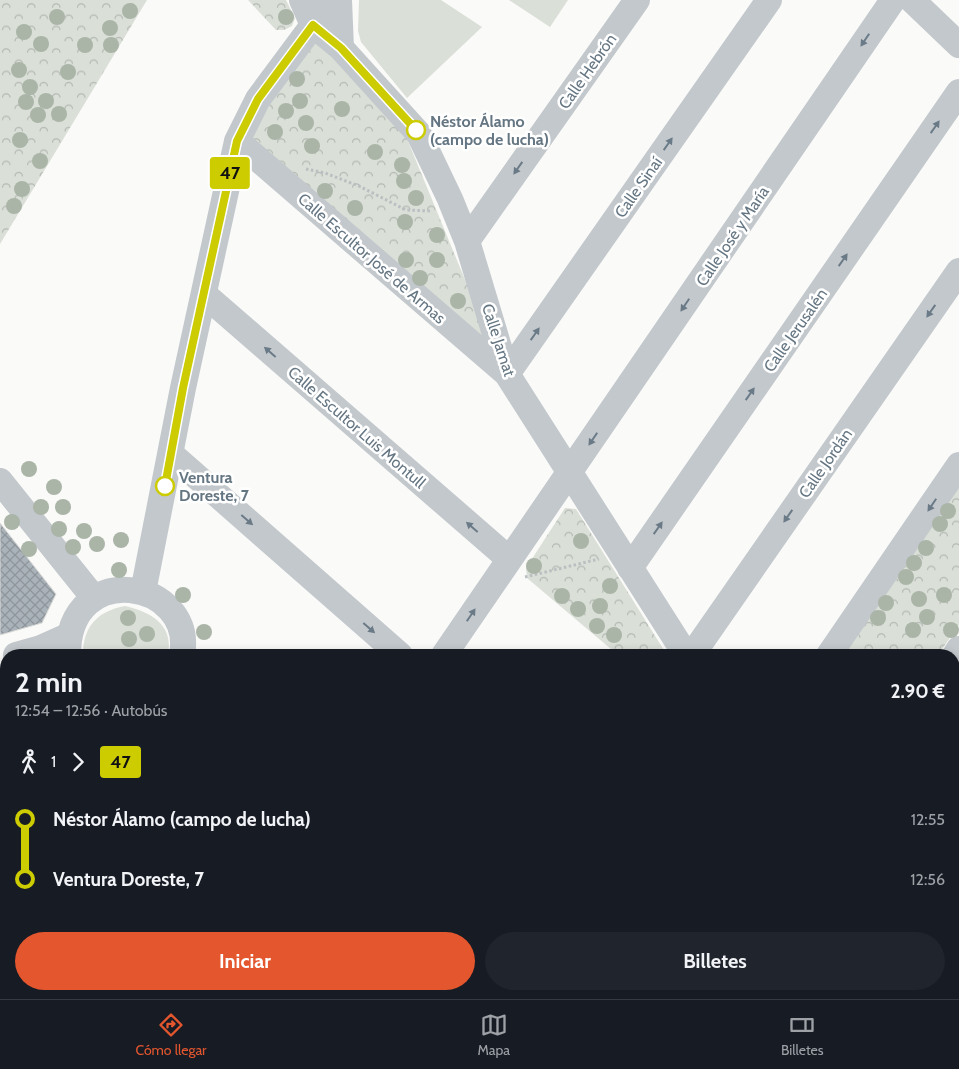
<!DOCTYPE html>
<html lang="es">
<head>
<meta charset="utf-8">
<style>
	body { margin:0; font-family:Cabin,sans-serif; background:#20242c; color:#f1f3f6; height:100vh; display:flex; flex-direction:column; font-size:19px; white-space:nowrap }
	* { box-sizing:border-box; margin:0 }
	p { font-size:16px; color:#9ea1a6 }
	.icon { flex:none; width:28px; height:28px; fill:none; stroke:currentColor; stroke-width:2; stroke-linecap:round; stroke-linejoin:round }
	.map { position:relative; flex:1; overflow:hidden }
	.side { position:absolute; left:0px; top:649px; width:960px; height:351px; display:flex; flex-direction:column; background:#171b24; border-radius:20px 20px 0 0; box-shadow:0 2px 8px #0003 }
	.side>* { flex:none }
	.badge { padding:0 10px; border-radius:4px; font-size:18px; line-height:32px }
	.map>.badge { position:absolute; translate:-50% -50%; box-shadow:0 0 0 2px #fff }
	.legs { display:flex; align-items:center; gap:8px; height:55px; padding:0 15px; font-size:16px }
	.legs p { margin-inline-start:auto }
	.head { display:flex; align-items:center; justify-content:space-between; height:85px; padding:0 15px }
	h1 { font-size:28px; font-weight:700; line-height:38px }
	.button { display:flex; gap:10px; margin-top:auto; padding:10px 15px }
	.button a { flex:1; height:58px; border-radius:30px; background:#e4572e; color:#fff; font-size:20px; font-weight:700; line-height:58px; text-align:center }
	.button a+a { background:#20242c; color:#f1f3f6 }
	ul { padding:0 15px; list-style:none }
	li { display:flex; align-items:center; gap:18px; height:60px; font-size:19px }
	li i { display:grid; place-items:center; width:8px; height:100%; margin:0 6px; background:currentColor }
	li i::after { content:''; width:12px; height:12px; margin:-6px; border:4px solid; border-radius:50%; background:#171b24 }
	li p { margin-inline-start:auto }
	li:first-child i { background:linear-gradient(#0000 50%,currentColor 0) }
	li:last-child i { background:linear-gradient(currentColor 50%,#0000 0) }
	.tabs { display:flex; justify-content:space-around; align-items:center; height:70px; border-top:1px solid #363941; background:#171b24; font-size:14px; color:#9ea1a6 }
	.tabs a { display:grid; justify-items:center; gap:2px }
	.tabs .current { color:#e4572e }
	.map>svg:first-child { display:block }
	.built { fill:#e8e9e9 }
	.grass { fill:#dadfd7 }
	.park { fill:url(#park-crowns) }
	.building { fill:url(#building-cross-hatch); stroke:#dcdcda }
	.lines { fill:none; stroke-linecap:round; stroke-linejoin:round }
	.path { stroke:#bbbfc2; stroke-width:3; stroke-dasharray:2.5 2.5; stroke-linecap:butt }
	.minor { stroke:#c3c8cc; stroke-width:26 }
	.tree { fill:#aab4a7 }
	.oneway { fill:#6a7a87 }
	.line-1-casing { stroke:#fff; stroke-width:11 }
	.line-1 { stroke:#cc0; stroke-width:8 }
	.stop-1-dot { fill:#fff; stroke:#cc0; stroke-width:2.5 }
	.labels { text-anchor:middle; stroke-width:5; stroke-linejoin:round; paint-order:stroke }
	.street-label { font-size:16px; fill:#657683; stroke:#fff }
	.stop-label { font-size:16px; font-weight:bold; fill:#657683; stroke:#fff; text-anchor:start }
</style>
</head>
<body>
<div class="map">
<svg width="959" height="999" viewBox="0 0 959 999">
	<defs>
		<pattern id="park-crowns" width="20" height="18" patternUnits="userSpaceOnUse" patternTransform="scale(1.25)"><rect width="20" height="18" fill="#dadfd7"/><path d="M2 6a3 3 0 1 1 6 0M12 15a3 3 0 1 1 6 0" fill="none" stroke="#b4b9b4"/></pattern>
		<pattern id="building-cross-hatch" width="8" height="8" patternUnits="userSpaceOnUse" patternTransform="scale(1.25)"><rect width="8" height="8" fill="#aab3b9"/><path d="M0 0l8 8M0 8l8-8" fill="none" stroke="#8e969c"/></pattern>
	</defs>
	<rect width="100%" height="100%" fill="#fafaf8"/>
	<path class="built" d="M 387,994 L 458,994 L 464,999 L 392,999 Z"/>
	<path class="grass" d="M 359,0 L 441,0 L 482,27 L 407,98 L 361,42 L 358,31 Z
		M 509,0 L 568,0 L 550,27 Z
		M 125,606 C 150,612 174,624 168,655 L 83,655 C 83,626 98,611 125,606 Z"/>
	<path class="park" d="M 0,0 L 147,0 L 0,244 Z
		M 248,0 L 286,0 L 295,18 L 292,26 L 284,30 L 276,30 Z
		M 313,26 L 403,129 L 498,360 L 248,144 Z
		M 959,481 L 959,625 L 938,655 L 842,655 Z
		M 565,508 L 576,509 L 667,655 L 618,655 L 527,578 L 526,568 Z
		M 620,994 L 712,994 L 708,999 L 617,999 Z"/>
	<path class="building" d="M 0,523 L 56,594 L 42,623 L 0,635 Z"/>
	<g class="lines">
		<path class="path" d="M 306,169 L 325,173 L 359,186 L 406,210 L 431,211
			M 525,577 L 599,559
			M 640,999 L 644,994"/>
		<path class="minor" d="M 302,0 L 313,25 L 341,48 L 419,134 L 450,199 L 467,241 L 507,374 L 686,655
			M 339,0 L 341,48
			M 912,0 L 959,45
			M 237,141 L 507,374 L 769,0
			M 467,241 L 637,0
			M 205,295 L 509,559
			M 171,454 L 400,655
			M 0,481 L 94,598
			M 630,568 L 959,92
			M 143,592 L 183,388 L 237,141 L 258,99 L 313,25 L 326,0
			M 16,655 L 41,648 L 68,636
			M 68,655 C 68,557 196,580 182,655
			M 444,655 L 893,0
			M 692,655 L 959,271
			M 829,655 L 959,465
			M 954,657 L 959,649
			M 0,700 L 6,699
			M 954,838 L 959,830
			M 954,944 L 959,949
			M 495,994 L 501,999
			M 555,994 L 562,999
			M 787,994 L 794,999
			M 158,999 L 173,994
			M 598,999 L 601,994
			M 724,999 L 728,994"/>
	</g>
	<g class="tree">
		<circle cx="130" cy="11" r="8"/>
		<circle cx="57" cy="17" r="8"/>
		<circle cx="286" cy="17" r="8"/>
		<circle cx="110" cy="28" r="8"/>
		<circle cx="24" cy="32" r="8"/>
		<circle cx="41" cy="44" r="8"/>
		<circle cx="85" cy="45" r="8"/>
		<circle cx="111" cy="45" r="8"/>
		<circle cx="19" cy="70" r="8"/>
		<circle cx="68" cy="72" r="8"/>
		<circle cx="297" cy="79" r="8"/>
		<circle cx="30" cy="87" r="8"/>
		<circle cx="46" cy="101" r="8"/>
		<circle cx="300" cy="101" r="8"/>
		<circle cx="26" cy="102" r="8"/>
		<circle cx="342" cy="109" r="8"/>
		<circle cx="286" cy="111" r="8"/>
		<circle cx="59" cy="114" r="8"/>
		<circle cx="38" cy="115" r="8"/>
		<circle cx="306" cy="123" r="8"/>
		<circle cx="275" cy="132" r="8"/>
		<circle cx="20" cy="140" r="8"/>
		<circle cx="312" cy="146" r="8"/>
		<circle cx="375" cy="152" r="8"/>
		<circle cx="40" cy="161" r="8"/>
		<circle cx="402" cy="165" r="8"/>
		<circle cx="404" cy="181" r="8"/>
		<circle cx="22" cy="189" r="8"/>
		<circle cx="325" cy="191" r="8"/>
		<circle cx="416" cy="198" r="8"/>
		<circle cx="14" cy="206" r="8"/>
		<circle cx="355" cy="208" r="8"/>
		<circle cx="405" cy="222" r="8"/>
		<circle cx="437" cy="235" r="8"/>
		<circle cx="406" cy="260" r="8"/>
		<circle cx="437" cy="260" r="8"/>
		<circle cx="420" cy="278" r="8"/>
		<circle cx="458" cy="301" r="8"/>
		<circle cx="29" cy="469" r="8"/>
		<circle cx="54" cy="487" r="8"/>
		<circle cx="41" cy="507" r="8"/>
		<circle cx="63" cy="507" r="8"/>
		<circle cx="948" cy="511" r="8"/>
		<circle cx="12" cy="522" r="8"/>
		<circle cx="940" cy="524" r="8"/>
		<circle cx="59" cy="529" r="8"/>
		<circle cx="84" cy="531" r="8"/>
		<circle cx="121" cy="540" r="8"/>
		<circle cx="581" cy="541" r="8"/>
		<circle cx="97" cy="544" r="8"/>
		<circle cx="73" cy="547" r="8"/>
		<circle cx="926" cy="548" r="8"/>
		<circle cx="29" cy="549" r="8"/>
		<circle cx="914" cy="563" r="8"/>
		<circle cx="534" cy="566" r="8"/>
		<circle cx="119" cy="570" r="8"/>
		<circle cx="906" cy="577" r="8"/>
		<circle cx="610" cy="586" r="8"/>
		<circle cx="183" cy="595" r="8"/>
		<circle cx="944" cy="595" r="8"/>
		<circle cx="562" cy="596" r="8"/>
		<circle cx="919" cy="599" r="8"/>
		<circle cx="886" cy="603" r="8"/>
		<circle cx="600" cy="606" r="8"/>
		<circle cx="578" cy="609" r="8"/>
		<circle cx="927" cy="617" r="8"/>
		<circle cx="128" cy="618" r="8"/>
		<circle cx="878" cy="618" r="8"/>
		<circle cx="597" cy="626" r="8"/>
		<circle cx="913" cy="630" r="8"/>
		<circle cx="951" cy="630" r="8"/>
		<circle cx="204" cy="632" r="8"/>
		<circle cx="147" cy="634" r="8"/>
		<circle cx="614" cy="635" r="8"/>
		<circle cx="129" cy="639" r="8"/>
	</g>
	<defs><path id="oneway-solid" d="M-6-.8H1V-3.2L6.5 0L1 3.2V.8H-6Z" transform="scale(1.25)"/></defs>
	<g class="oneway">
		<use href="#oneway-solid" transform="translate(865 40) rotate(124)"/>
		<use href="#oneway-solid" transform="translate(935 127) rotate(-55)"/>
		<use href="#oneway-solid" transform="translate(668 144) rotate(-55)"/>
		<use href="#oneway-solid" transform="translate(518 168) rotate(125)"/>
		<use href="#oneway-solid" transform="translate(843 260) rotate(-55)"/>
		<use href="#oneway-solid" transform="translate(685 305) rotate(124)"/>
		<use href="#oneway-solid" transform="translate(931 311) rotate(125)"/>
		<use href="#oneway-solid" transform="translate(535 334) rotate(-55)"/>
		<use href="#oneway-solid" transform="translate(270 352) rotate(-139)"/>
		<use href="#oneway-solid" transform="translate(750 394) rotate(-55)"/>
		<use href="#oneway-solid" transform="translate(593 439) rotate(124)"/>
		<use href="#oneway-solid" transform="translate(932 505) rotate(124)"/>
		<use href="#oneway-solid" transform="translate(788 516) rotate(125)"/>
		<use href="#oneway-solid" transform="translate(247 520) rotate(41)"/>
		<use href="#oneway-solid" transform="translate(472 527) rotate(-139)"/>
		<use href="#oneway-solid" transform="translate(658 528) rotate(-55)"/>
		<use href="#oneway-solid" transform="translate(471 615) rotate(-56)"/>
		<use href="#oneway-solid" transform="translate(369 628) rotate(41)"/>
	</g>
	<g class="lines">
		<g class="line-1-casing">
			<path id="line-1" d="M 165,486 L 183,388 L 237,141 L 258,99 L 313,25 L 341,48 L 416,130"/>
		</g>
		<use href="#line-1" class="line-1"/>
	</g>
	<g class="stop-1-dot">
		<circle cx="416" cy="130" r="9"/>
		<circle cx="165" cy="486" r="9"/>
	</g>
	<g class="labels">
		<g class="street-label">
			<text transform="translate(587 71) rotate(-55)" y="6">Calle Hebrón</text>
			<text transform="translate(638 187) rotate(-55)" y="6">Calle Sinaí</text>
			<text transform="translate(732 236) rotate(-56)" y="6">Calle José y María</text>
			<text transform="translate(372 258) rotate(41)" y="6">Calle Escultor José de Armas</text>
			<text transform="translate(795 330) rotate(-55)" y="6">Calle Jerusalén</text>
			<text transform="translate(499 340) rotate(72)" y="6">Calle Jamat</text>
			<text transform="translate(357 427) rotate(41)" y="6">Calle Escultor Luis Montull</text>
			<text transform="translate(825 463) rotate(-55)" y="6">Calle Jordán</text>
		</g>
		<g class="stop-label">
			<text x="430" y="127">Néstor Álamo<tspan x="430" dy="18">(campo de lucha)</tspan></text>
			<text x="179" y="483">Ventura<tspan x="179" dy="18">Doreste, 7</tspan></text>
		</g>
	</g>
</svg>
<b class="badge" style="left:230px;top:173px;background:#cc0;color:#111">47</b>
<section class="side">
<div class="head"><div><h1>2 min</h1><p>12:54 – 12:56 · Autobús</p></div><b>2.90 €</b></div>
<div class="legs"><svg class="icon" aria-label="walk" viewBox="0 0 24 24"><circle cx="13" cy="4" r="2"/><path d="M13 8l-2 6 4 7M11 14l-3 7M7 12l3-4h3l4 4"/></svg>1<svg class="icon" aria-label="forward" viewBox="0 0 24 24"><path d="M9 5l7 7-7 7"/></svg><b class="badge" style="background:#cc0;color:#111">47</b></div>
<ul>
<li><i style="color:#cc0"></i><b>Néstor Álamo (campo de lucha)</b><p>12:55</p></li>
<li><i style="color:#cc0"></i><b>Ventura Doreste, 7</b><p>12:56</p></li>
</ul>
<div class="button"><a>Iniciar</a><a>Billetes</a></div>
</section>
</div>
<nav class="tabs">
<a class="current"><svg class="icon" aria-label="directions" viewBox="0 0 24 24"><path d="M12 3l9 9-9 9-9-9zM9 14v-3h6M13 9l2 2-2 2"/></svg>Cómo llegar</a>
<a><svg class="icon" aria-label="map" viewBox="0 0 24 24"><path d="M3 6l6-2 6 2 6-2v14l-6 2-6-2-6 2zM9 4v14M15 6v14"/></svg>Mapa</a>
<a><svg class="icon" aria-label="tickets" viewBox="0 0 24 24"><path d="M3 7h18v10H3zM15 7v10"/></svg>Billetes</a>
</nav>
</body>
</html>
